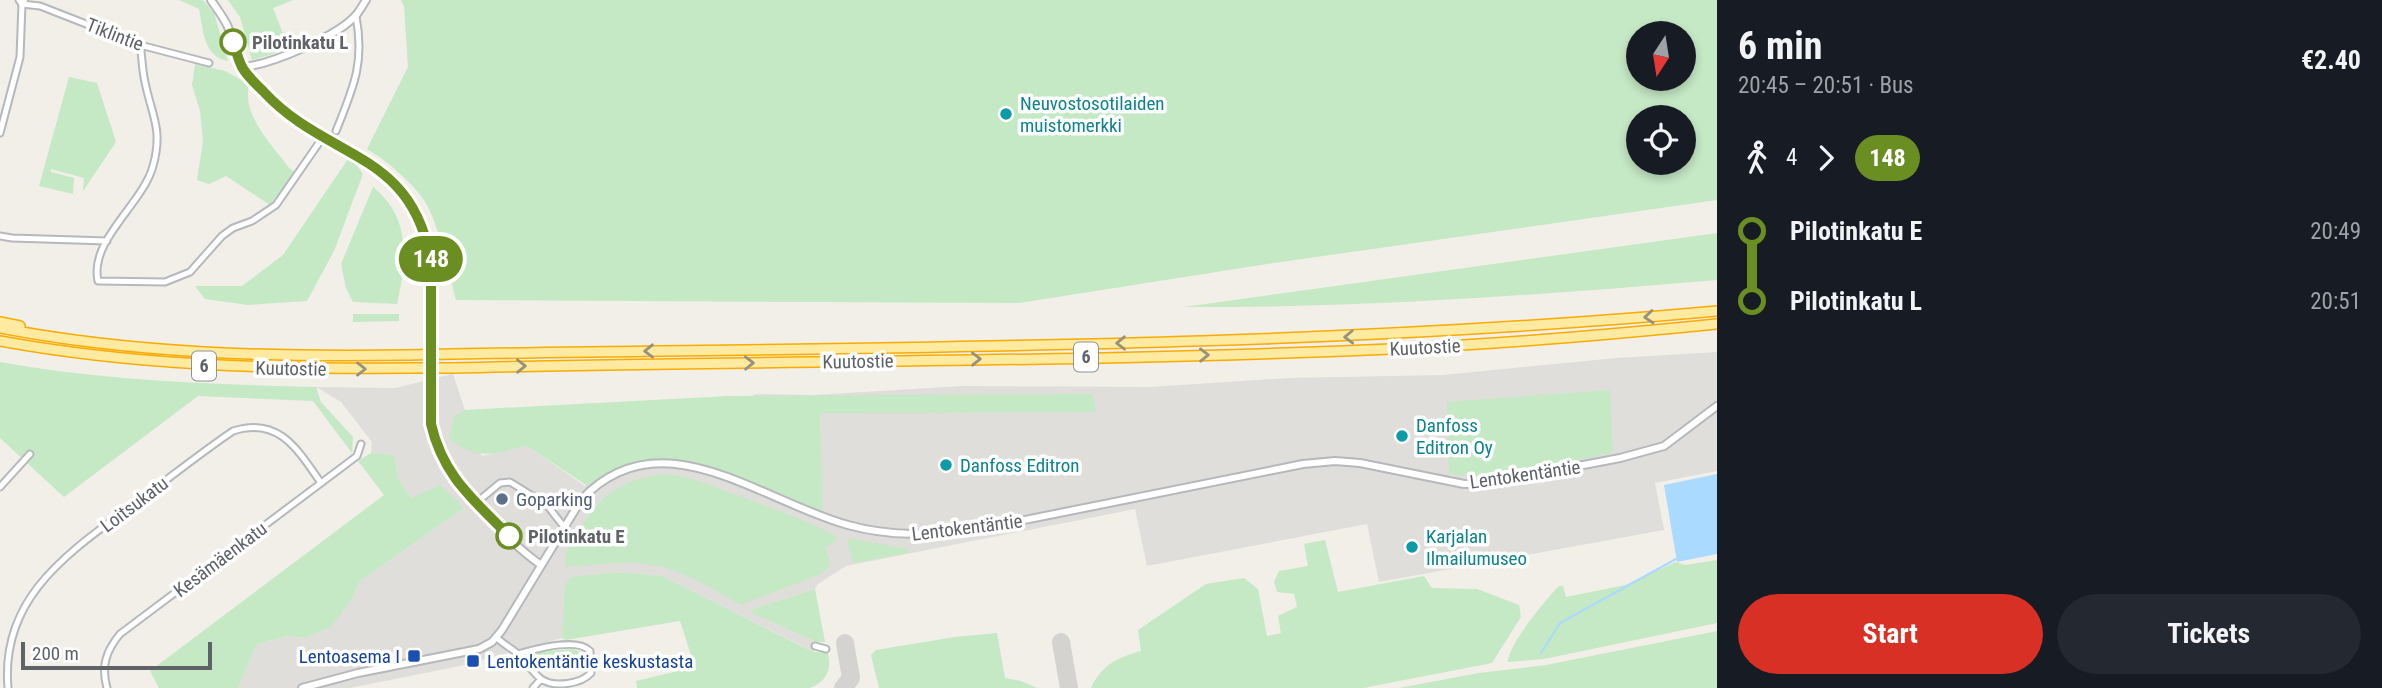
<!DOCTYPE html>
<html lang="en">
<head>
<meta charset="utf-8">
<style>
	body { margin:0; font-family:"Roboto Condensed",sans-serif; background:#242831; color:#f1f3f6; height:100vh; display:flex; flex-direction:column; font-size:26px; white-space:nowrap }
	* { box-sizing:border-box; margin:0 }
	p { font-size:23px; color:#9ea1a6 }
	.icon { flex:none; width:38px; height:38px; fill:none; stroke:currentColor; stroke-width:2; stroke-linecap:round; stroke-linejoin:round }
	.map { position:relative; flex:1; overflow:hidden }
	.details { display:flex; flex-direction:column; background:#171b24; width:665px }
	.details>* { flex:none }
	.badge { padding:0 14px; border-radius:23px; font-size:24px; line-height:46px }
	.needle { width:46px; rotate:192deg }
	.fabs { position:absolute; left:1626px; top:21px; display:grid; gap:14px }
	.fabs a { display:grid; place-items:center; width:70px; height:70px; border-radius:50%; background:#171b24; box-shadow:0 4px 10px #0003; font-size:35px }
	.scale { position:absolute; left:21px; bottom:18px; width:191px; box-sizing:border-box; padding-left:7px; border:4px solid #5f6368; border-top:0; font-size:19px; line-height:24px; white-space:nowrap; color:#5f6368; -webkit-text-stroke:5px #fff; paint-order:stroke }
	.map>.badge { position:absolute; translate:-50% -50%; box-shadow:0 0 0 4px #fff }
	.legs { display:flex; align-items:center; gap:10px; height:77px; padding:0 21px; font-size:23px }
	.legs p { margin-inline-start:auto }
	.overview { display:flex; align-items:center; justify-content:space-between; height:119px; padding:0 21px }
	h1 { font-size:38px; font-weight:700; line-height:52px }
	.cta { display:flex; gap:14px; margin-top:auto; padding:14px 21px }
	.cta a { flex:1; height:80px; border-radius:42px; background:#d93025; color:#fff; font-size:28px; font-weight:700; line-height:80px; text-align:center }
	.cta a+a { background:#242831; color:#f1f3f6 }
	ul { padding:0 21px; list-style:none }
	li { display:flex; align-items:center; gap:24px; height:70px; font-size:26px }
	li i { display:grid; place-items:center; width:10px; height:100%; margin:0 9px; background:currentColor }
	li i::after { content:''; width:18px; height:18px; margin:-9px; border:5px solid; border-radius:50%; background:#171b24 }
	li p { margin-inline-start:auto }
	li:first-child i { background:linear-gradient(#0000 50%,currentColor 0) }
	li:last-child i { background:linear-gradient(currentColor 50%,#0000 0) }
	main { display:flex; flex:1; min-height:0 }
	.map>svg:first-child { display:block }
	.industrial { fill:#e0deda }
	.green { fill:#c5e8c5; fill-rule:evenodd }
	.water { fill:#aadaff }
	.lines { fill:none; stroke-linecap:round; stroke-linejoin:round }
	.stream { stroke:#aadaff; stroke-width:2 }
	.taxiway { stroke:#d4d3d0; stroke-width:18 }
	.minor-casing { stroke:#b5b8bc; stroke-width:9 }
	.tertiary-casing { stroke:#b5b8bc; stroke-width:10 }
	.trunk-casing { stroke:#f9ab00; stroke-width:12 }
	.minor { stroke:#fff; stroke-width:5 }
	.tertiary { stroke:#fff; stroke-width:6 }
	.trunk { stroke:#feeaa1; stroke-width:9 }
	.trunk-bridge-casing { stroke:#f9ab00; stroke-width:12; stroke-linecap:butt }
	.trunk-bridge { stroke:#feeaa1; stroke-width:9 }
	.oneway { stroke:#97927c }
	.line-1-casing { stroke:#fff; stroke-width:16 }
	.line-1 { stroke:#6b8e23; stroke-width:10 }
	.stop-1-dot { fill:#fff; stroke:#6b8e23; stroke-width:3.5 }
	.culture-dot { fill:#0f9aa8; stroke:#fff; stroke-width:2.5 }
	.service-dot { fill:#5c6f8a; stroke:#fff; stroke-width:2.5 }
	.transit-dot { fill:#1a4fb4; stroke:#fff; stroke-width:2.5 }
	.labels { text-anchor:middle; stroke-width:7; stroke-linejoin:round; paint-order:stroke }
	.shield { fill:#fff; stroke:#8f9295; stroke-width:2 }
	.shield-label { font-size:18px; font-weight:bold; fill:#5f6368 }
	.street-label { font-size:19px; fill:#5f6368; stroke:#fff }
	.stop-label { font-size:19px; font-weight:bold; fill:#5f6368; stroke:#fff; text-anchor:start }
	.culture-label { font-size:19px; fill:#0d838f; stroke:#fff; text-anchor:start }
	.service-label { font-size:19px; fill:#4e5e75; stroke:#fff; text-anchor:start }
	.transit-label { font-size:19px; fill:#164399; stroke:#fff; text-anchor:end }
</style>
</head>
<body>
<main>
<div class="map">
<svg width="1717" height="688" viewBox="0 0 1717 688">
	<rect width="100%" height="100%" fill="#f1efe8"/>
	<path class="industrial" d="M 1717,352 L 1717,471 L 1655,483 L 1664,530 L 1379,582 L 1367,524 L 1147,566 L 1135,509 L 846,566 L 818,584 L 815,589 L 753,609 L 753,613 L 816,642 L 814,652 L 662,576 L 631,573 L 610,573 L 570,578 L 562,638 L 460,666 L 350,688 L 238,688 L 257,644 L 288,636 L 305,638 L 354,595 L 360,581 L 464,508 L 411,498 L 399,480 L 394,456 L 371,453 L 372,442 L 341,402 L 316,387 L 395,388 L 453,374 L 465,410 L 455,415 L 482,456 L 527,446 L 585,486 L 756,394 L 814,395 L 962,386 L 1149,387 L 1288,378 L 1443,375 L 1616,358 Z"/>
	<path class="green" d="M 179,0 L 203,0 L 214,13 L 228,61 C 203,57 203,28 199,9 Z
		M 228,0 L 293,0 L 273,8 L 289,49 L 252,60 L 240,17 Z
		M 401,0 L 1717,0 L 1717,200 L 1274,263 L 1019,303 L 456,300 C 448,271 441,232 427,205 C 416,185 386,160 367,149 L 408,67 L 404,6 ZM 1638,33 L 1684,33 L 1684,79 L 1638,79 ZM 1638,117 L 1684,117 L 1684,163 L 1638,163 Z
		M 195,64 L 225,71 L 249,84 C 242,117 271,143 289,168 L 295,172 L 270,205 L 226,176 L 209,184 L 197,180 L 203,141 L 200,111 L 192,85 Z
		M 69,77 L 97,83 L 116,142 L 83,191 L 84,178 L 51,169 L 51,172 L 74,178 L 73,194 L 39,186 Z
		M 350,156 L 363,174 L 334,251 L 307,301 L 248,305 L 205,299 L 195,286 L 242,286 L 283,255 Z
		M 373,187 C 411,217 407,261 397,304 L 353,302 L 346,288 L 341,264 Z
		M 1717,233 L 1717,280 C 1539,295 1362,308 1184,307 Z
		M 353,314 L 399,314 L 399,321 L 353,322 Z
		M 0,362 C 104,381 210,384 316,387 L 321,402 L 353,437 L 352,453 L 313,401 L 198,396 L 64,497 L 0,438 Z
		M 1610,390 L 1613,453 L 1486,478 L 1449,474 L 1447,402 Z
		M 1093,394 L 1096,412 L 820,413 L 823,517 L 690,465 L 642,463 L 592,489 L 527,446 C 493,453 480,462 449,439 L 455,415 L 465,410 L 728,396 Z
		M 371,453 L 394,455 L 399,480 L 411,498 L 440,485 L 464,508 L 360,581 L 354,595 L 331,627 L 305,638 L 288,636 L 257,644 L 238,688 L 159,688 L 150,671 L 384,495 L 358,461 Z
		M 666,474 C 695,477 722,490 750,500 C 779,511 808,521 836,536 L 836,541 L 826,547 L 831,566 L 821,574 L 741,605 C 712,589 681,568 647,564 C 621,560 593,565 566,567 C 564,554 569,547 576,536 C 598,496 620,479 666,474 Z
		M 849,538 L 908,549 L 909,553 L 853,563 L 848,544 Z
		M 1325,540 L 1338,592 L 1424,576 L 1432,588 L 1477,589 L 1519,605 L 1521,617 L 1492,663 L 1363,688 L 1091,688 C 1102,665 1116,658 1141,651 L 1138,630 L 1206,584 L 1244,578 L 1258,589 L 1267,636 L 1281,633 L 1278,616 L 1297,607 L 1294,594 L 1277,592 L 1274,582 L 1279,571 L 1308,566 L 1304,544 Z
		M 1717,560 L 1717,623 L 1544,659 L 1508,662 C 1507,646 1547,598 1559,586 L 1563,586 L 1566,597 L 1625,585 L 1676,562 L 1685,565 Z
		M 610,573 L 631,573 L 662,576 L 799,645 L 814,652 L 828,653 C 832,670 826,682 810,688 L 637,688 L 636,681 L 695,667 L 680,621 L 566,640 L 562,638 L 565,586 L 570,577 Z
		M 815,589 L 825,642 L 816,642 L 752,613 L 753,609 Z
		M 1717,631 L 1717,688 L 1399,688 L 1479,673 L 1546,665 Z
		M 997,633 L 1005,678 L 1021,681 L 1037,688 L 879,688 L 871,655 L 876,650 L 955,637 Z
		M 573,649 L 583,653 L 583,660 L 542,669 L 531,660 L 531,656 L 536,652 Z"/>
	<path class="water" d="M 1717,474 L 1717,554 L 1677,562 L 1664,485 Z"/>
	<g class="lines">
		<path class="stream" d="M 1541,653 L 1560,623 L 1676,559"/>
		<path class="taxiway" d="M 1061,642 L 1069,688
			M 843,688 L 851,678 L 845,643"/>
		<g class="minor-casing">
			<path id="minor" d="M 22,4 L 40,6 L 140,45 L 209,63
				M 140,45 C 142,56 142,66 144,77 C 150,113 164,127 153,166 C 143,204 89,240 98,281 L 165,282 L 190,272 L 222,236 L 233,228 L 252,221 L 276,205 L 323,137
				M 336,131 C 353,88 365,64 356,16
				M 0,133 L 20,57 L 22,4 L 19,0
				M 0,236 L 12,238 L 107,241
				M 0,487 L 30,454
				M 476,503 L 500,483 L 510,482 L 547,505 L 564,527
				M 496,637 C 503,644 511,648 518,654 C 526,661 532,672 541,679 C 554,688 581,684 591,673 L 590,651 C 577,637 535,649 518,654
				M 815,646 L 826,649
				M 8,688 C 0,596 70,552 134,504 C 167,480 199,454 233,431 C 279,416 298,450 321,483
				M 107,688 C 101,666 106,651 120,634 L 357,456 L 361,444
				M 533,688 L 541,679"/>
		</g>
		<g class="tertiary-casing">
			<path id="tertiary" d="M 211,0 C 217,9 224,18 228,27 C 233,40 236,56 243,67 C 250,79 261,90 271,99 C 336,163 413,153 431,263 L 431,424 C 433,432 434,442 438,450 C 453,485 510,543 541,565
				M 22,4 L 24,0
				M 242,67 C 270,65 339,36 357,14 C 360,10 363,5 366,0
				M 302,688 L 358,673 L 479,649 L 492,642 L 502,630 L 581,500 C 660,415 760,501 848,525 C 891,537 931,535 975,530 L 1303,464 L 1335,461 L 1360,463 L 1464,484 L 1484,484 L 1620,458 L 1664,446 L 1717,406"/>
		</g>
		<g class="trunk-casing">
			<path id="trunk" d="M 0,322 L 20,326
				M 0,328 C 135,354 272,357 409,355
				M 0,341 C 136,366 272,369 410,368
				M 453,354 C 875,347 1297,349 1717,311
				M 453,368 C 773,360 1093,363 1413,348 C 1514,343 1616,334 1717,324"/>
		</g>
		<use href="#minor" class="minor"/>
		<use href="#tertiary" class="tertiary"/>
		<use href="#trunk" class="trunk"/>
		<g class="trunk-bridge-casing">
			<path id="trunk-bridge" d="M 409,355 L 453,354
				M 410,368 L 453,368"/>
		</g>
		<use href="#trunk-bridge" class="trunk-bridge"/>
	</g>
	<defs><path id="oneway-chevron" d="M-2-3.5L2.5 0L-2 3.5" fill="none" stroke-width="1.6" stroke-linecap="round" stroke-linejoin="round" transform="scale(1.75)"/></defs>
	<g class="oneway">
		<use href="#oneway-chevron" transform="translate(1649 317) rotate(175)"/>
		<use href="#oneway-chevron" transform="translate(1349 337) rotate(178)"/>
		<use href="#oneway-chevron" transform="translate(1121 343) rotate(179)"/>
		<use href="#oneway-chevron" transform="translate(649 351) rotate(179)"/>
		<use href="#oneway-chevron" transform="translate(1204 355) rotate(-1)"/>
		<use href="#oneway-chevron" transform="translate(976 359) rotate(-1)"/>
		<use href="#oneway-chevron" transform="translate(749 363) rotate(-1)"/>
		<use href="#oneway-chevron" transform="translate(521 366) rotate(-1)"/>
		<use href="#oneway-chevron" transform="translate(361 369)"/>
	</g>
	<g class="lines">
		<g class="line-1-casing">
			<path id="line-1" d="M 233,42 C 236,50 238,59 242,67 C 247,76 256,84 263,91 C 327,161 413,149 431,263 L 431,424 C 443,476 473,499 509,536"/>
		</g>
		<use href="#line-1" class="line-1"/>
	</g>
	<g class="stop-1-dot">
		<circle cx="233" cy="42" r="12"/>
		<circle cx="509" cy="536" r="12"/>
	</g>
	<g class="culture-dot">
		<circle cx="1006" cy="114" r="7"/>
		<circle cx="1402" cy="436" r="7"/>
		<circle cx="946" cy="465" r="7"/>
		<circle cx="1412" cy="547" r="7"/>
	</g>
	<circle class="service-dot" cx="502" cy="499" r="7"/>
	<g class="transit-dot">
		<rect x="407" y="649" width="14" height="14" rx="3.5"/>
		<rect x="466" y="654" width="14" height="14" rx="3.5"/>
	</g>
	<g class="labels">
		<g class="shield">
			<rect x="1074" y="342.5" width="24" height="29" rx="5"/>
			<rect x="192" y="351.5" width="24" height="29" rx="5"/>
		</g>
		<g class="shield-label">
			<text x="1086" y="363">6</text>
			<text x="204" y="372">6</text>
		</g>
		<g class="street-label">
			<text transform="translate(115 34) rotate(21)" y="7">Tiklintie</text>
			<text transform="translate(1425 347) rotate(-3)" y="7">Kuutostie</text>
			<text transform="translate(858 361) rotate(-1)" y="7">Kuutostie</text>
			<text transform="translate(291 368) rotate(1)" y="7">Kuutostie</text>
			<text transform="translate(1525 474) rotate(-8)" y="7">Lentokentäntie</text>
			<text transform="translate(134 504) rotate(-37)" y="7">Loitsukatu</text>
			<text transform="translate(967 527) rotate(-7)" y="7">Lentokentäntie</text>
			<text transform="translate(220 559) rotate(-37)" y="7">Kesämäenkatu</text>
		</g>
		<g class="stop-label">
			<text x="252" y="49">Pilotinkatu L</text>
			<text x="528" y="543">Pilotinkatu E</text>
		</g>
		<g class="culture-label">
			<text x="1020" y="110">Neuvostosotilaiden<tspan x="1020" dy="22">muistomerkki</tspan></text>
			<text x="1416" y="432">Danfoss<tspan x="1416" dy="22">Editron Oy</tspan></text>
			<text x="960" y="472">Danfoss Editron</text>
			<text x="1426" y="543">Karjalan<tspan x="1426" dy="22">Ilmailumuseo</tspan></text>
		</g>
		<g class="service-label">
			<text x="516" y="506">Goparking</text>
		</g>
		<g class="transit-label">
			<text x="400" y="663">Lentoasema I</text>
			<text x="487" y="668" text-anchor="start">Lentokentäntie keskustasta</text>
		</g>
	</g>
</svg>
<div class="fabs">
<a><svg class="needle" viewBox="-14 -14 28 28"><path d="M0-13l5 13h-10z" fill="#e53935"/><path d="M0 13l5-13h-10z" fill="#9ea1a6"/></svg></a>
<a><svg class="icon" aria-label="locate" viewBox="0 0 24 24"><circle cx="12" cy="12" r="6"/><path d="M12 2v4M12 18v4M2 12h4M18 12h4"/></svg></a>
</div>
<div class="scale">200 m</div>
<b class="badge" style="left:431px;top:259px;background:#6b8e23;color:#fff">148</b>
</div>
<section class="details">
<div class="overview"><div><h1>6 min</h1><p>20:45 – 20:51 · Bus</p></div><b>€2.40</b></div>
<div class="legs"><svg class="icon" aria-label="walk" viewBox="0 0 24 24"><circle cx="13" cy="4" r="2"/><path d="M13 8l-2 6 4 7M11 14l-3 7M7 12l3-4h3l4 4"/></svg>4<svg class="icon" aria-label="forward" viewBox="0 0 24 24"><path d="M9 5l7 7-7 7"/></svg><b class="badge" style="background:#6b8e23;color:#fff">148</b></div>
<ul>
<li><i style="color:#6b8e23"></i><b>Pilotinkatu E</b><p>20:49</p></li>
<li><i style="color:#6b8e23"></i><b>Pilotinkatu L</b><p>20:51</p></li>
</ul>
<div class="cta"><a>Start</a><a>Tickets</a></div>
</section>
</main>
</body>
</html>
